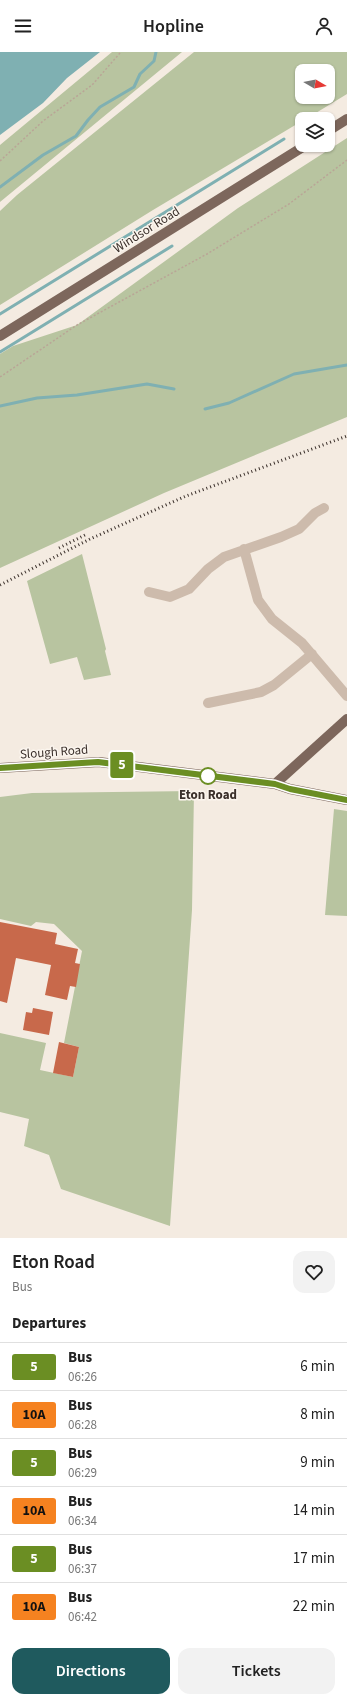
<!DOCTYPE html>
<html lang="en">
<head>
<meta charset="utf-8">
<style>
	body { margin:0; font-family:"Source Sans 3",sans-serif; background:#f2f2f2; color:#222; height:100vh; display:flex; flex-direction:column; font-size:15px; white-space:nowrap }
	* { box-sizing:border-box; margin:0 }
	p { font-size:13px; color:#767676 }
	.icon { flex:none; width:22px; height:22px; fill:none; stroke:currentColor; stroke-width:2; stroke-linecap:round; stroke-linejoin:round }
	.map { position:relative; height:1186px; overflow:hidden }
	.side { display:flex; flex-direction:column; background:#fff; flex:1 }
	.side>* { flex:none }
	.badge { padding:0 8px; border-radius:3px; font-size:14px; line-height:26px }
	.needle { width:26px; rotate:100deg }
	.buttons { position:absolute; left:295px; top:12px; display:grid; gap:8px }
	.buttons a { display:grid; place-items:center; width:40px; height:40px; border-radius:8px; background:#fff; box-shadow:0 1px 3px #0004; font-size:20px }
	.map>.badge { position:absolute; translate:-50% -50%; box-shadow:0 0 0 2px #fff }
	h2 { padding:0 12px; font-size:15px; line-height:36px }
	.round { display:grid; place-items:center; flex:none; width:42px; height:42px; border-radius:12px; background:#f2f2f2 }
	.head { display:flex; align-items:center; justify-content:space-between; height:68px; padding:0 12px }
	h1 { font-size:19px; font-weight:600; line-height:30px }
	.button { display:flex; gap:8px; margin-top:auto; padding:8px 12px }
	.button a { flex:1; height:46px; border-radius:12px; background:#1f5a5e; color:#fff; font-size:16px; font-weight:600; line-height:46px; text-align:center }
	.button a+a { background:#f2f2f2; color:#222 }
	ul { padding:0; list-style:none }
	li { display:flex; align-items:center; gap:12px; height:48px; padding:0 12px; border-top:1px solid #e0e0e0 }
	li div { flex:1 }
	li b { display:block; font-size:15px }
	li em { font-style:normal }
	li .badge { min-width:44px; font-weight:700; text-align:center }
	header { display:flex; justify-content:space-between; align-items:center; height:52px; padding:0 12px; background:#fff; font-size:18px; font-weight:600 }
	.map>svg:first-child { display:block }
	.green { fill:#b8c4a0; fill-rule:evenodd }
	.water { fill:#7fb0b2 }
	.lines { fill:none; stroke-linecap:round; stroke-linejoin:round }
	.stream { stroke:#7fb0b2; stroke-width:3 }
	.building { fill:#c8694b }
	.path { stroke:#b9a596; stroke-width:1.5; stroke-dasharray:2 2; stroke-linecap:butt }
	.minor { stroke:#cdbbac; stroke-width:10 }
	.major { stroke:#7d675c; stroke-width:10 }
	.rail { stroke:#3b302b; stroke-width:3; stroke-dasharray:1 3; stroke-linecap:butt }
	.line-casing { stroke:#fff; stroke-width:9 }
	.line { stroke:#6b8e23; stroke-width:6 }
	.stop-dot { fill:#fff; stroke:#6b8e23; stroke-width:2 }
	.labels { text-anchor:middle; stroke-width:3; stroke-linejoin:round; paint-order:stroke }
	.street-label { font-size:13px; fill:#3b302b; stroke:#fbf5ee }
	.stop-label { font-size:13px; font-weight:bold; fill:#3b302b; stroke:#fbf5ee }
</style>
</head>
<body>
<header><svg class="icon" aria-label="menu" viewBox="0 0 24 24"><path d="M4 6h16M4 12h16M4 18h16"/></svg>Hopline<svg class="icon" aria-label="person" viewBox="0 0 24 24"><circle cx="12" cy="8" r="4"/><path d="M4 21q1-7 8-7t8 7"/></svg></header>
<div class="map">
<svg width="347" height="1186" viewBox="0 0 347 1186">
	<rect width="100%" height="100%" fill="#f4ebe1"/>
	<path class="green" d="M 112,0 L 182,0 L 0,150 L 0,93 Z
		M 194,0 L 347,0 L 347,42 L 306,67 L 302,67 L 302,69 L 153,158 L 0,253 L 0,159 L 17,143 ZM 302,19 L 328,19 L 328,45 L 302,45 Z
		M 347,86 L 347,365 L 164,441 L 0,516 L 0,302 L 13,294 L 77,273 L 238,156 Z
		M 82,502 L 106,597 L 105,599 L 111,623 L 84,628 L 77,605 L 50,612 L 27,529 Z
		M 194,739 L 192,858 L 170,1174 L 61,1137 L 49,1103 L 24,1094 L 29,1067 L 0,1060 L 0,981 L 46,991 L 40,1018 L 73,1025 L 79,995 L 64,991 L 82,899 L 54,872 L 36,870 L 31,874 L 0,867 L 0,745 L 32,741 Z
		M 334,757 L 347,759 L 347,864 L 325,863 Z"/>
	<path class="water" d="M 0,0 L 100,0 L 67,26 L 43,51 L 0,83 Z"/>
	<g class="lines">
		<path class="stream" d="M 0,135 L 43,103 L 76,84 L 88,68 L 100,55 L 134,35 L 140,22 L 154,9 L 156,0
			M 0,262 L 284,87
			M 0,300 L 172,194
			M 0,354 L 37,346 L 77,343 L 147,332 L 174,337
			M 205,357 L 229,351 L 294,322 L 347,313"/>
	</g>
	<path class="building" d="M 0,870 L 57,881 L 55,892 L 78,897 L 75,911 L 80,912 L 76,935 L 70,934 L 67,948 L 45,943 L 51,913 L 16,906 L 7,951 L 0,949 Z
		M 33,956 L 53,960 L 49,983 L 23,978 L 26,960 L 32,961 Z
		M 59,990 L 79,995 L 73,1025 L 53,1021 Z"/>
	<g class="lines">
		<path class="path" d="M 0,109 L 43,69 L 92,33 L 121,0
			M 0,325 L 77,273 L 207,202 L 289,152 L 347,108"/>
		<path class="minor" d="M 244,497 L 258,548 L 272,567 L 302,591 L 347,644
			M 149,540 L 170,545 L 189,537 L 208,517 L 224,505 L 281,485 L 299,477 L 315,461 L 324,456
			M 208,651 L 261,640 L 274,633 L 312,602"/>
		<path class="major" d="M 328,79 L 347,67
			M 0,284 L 306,93
			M 0,716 L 99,710 L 275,732 L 290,737 L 347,748
			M 275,732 L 347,667"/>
		<path class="rail" d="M 59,496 L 87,482
			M 0,533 L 90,487 L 186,444 L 347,384"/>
	</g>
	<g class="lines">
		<g class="line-casing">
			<path id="line" d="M 0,716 L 98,710 L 275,732 L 290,737 L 347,748"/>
		</g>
		<use href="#line" class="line"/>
	</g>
	<circle class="stop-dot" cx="208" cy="724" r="8"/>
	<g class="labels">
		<g class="street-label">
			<text transform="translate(146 177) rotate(-32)" y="5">Windsor Road</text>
			<text transform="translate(54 699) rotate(-4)" y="5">Slough Road</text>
		</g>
		<g class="stop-label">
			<text x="208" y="747">Eton Road</text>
		</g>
	</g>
</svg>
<div class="buttons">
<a><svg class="needle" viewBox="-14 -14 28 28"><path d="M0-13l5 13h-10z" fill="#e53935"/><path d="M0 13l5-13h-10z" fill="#767676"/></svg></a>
<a><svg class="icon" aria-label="layers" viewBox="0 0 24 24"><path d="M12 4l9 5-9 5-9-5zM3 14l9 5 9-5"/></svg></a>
</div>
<b class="badge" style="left:122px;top:713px;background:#6b8e23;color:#fff">5</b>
</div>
<section class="side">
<div class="head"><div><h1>Eton Road</h1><p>Bus</p></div><a class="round"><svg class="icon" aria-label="heart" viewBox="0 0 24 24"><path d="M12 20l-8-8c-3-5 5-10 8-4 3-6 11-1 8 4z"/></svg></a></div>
<h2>Departures</h2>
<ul>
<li><span class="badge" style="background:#6b8e23;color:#fff">5</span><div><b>Bus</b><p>06:26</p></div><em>6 min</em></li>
<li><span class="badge" style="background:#f58220;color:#111">10A</span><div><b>Bus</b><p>06:28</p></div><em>8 min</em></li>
<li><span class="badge" style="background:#6b8e23;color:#fff">5</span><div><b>Bus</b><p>06:29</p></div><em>9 min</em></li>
<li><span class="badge" style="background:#f58220;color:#111">10A</span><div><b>Bus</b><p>06:34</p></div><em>14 min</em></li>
<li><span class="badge" style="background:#6b8e23;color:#fff">5</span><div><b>Bus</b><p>06:37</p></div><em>17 min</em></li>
<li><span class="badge" style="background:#f58220;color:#111">10A</span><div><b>Bus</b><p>06:42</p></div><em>22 min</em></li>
</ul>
<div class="button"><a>Directions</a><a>Tickets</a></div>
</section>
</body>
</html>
